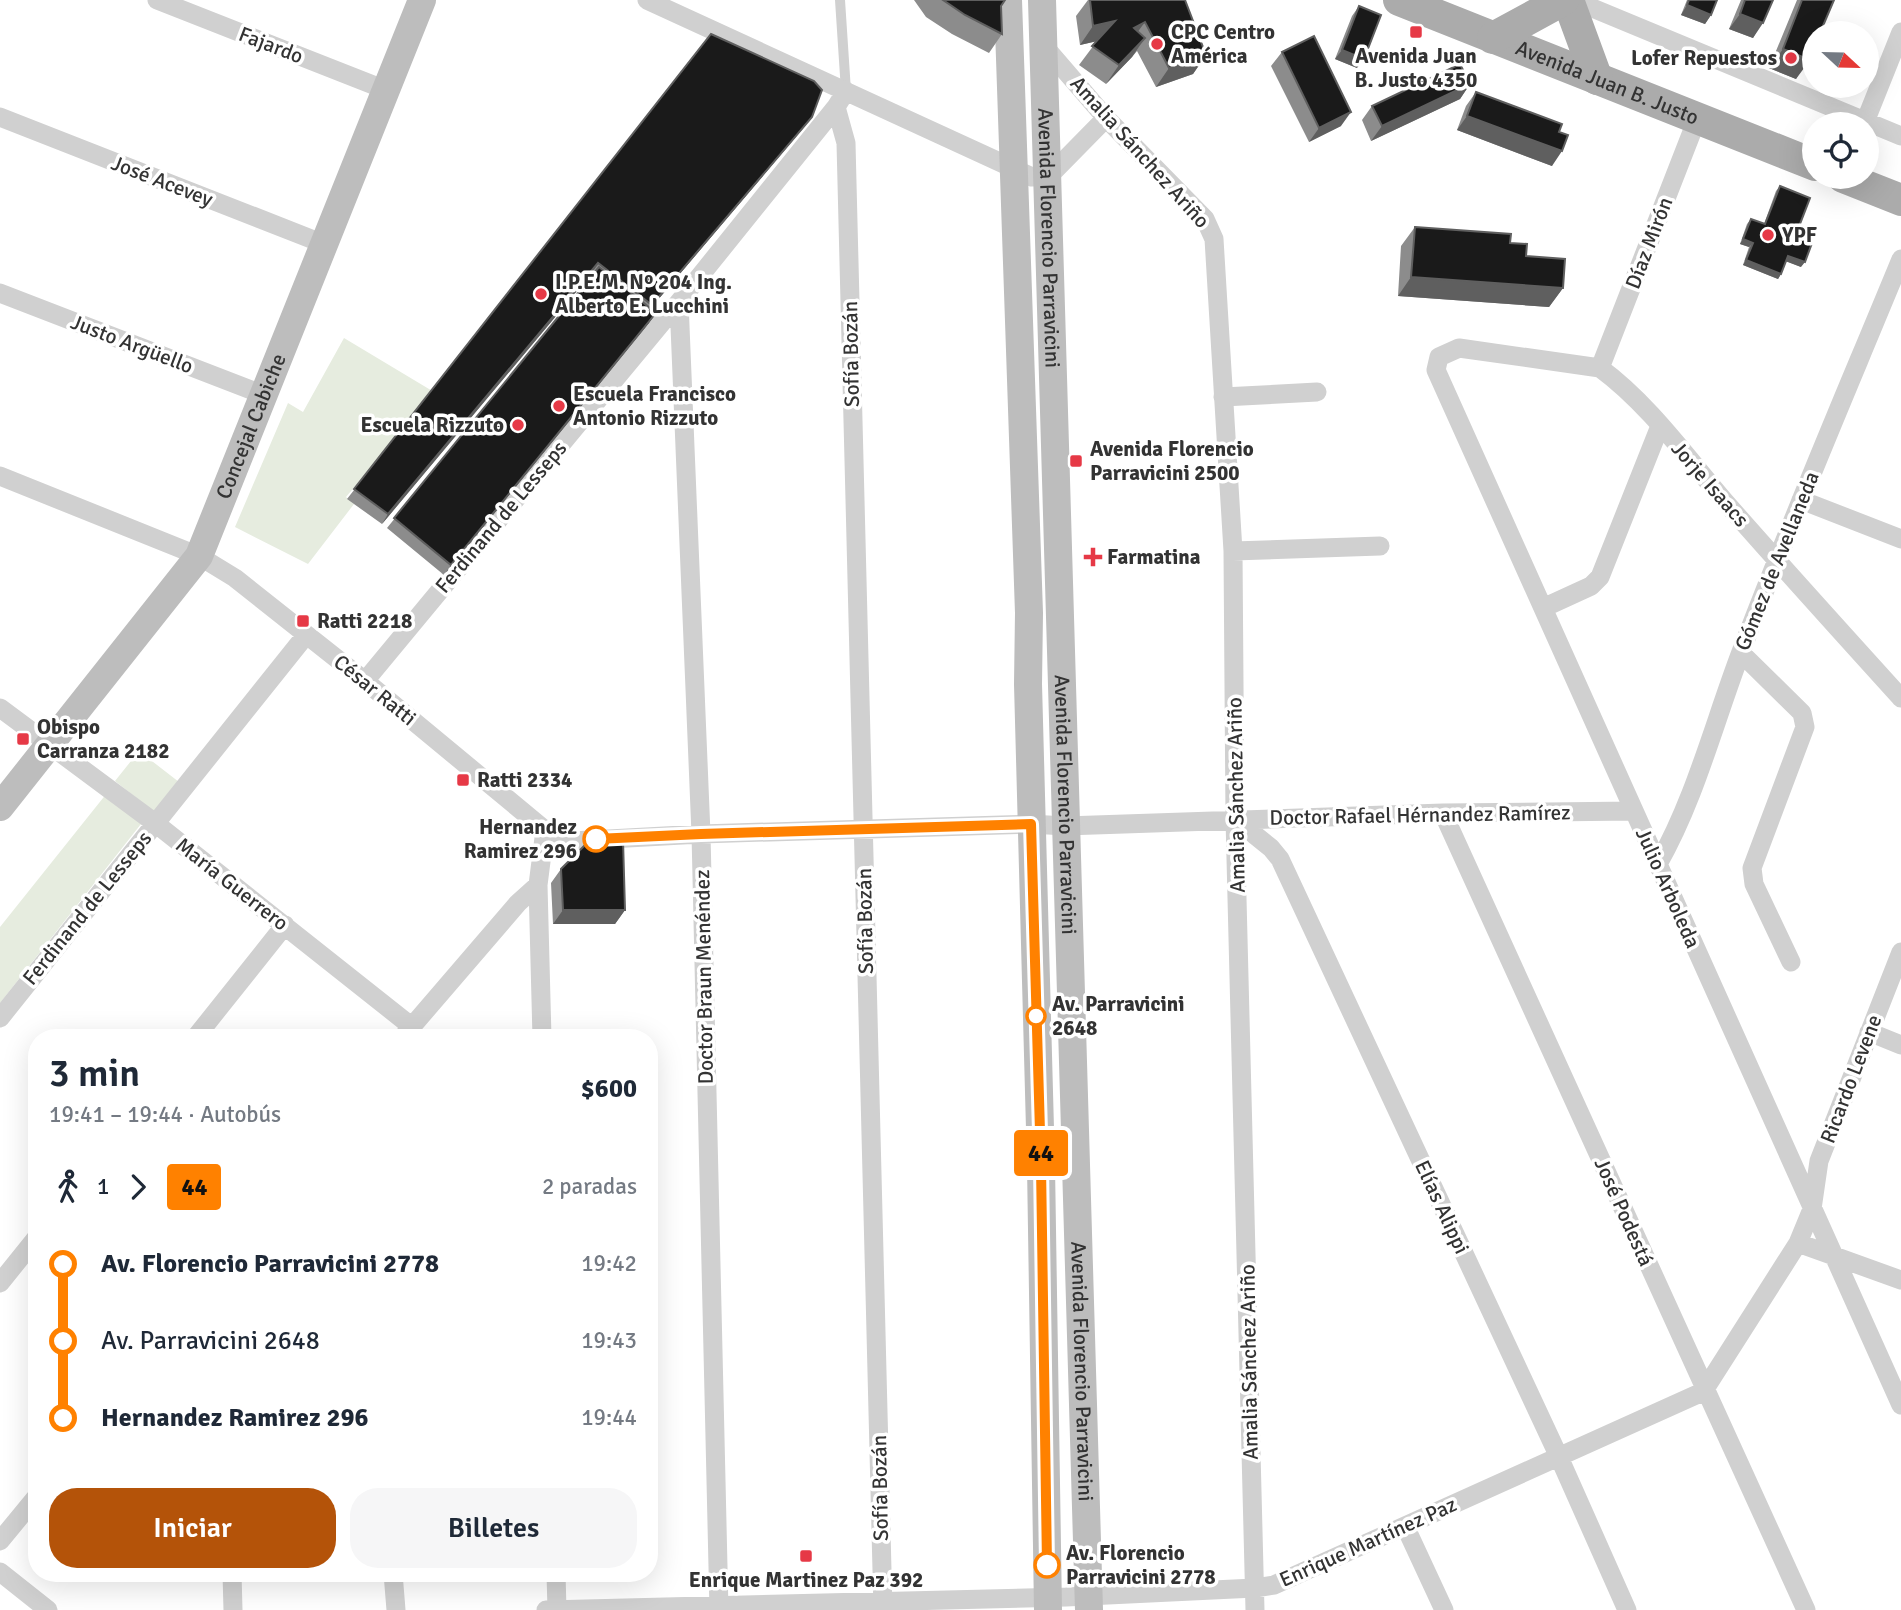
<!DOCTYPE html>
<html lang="es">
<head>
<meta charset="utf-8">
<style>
	body { margin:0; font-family:Signika,sans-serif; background:#f6f6f7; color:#1f2937; height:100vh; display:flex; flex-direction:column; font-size:26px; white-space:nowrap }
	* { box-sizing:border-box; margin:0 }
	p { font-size:23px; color:#747a83 }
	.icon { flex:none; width:38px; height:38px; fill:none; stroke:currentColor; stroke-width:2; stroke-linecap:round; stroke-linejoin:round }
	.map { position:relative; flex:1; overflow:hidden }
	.panel { position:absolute; left:28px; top:1029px; width:630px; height:553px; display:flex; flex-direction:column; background:#fff; border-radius:28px; box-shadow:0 7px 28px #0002 }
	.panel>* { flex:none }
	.badge { padding:0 14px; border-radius:5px; font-size:24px; line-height:46px }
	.needle { width:46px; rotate:112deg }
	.tools { position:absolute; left:1802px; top:21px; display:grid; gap:14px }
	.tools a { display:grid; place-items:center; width:77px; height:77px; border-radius:50%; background:#fff; box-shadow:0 7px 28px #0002; font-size:35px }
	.map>.badge { position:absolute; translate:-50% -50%; box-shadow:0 0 0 4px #fff }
	.legs { display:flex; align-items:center; gap:10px; height:77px; padding:0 21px; font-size:23px }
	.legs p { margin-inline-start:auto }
	.summary { display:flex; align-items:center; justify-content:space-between; height:119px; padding:0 21px }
	h1 { font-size:38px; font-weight:600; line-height:52px }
	.primary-button { display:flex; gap:14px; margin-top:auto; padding:14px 21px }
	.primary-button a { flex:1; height:80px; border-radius:28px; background:#b45309; color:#fff; font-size:28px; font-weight:600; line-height:80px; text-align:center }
	.primary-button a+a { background:#f6f6f7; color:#1f2937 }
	ul { padding:0 21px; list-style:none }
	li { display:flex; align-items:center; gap:24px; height:77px; font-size:26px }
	li i { display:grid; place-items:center; width:10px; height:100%; margin:0 9px; background:currentColor }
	li i::after { content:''; width:18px; height:18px; margin:-9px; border:5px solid; border-radius:50%; background:#fff }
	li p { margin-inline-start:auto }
	li:first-child i { background:linear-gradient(#0000 50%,currentColor 0) }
	li:last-child i { background:linear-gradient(currentColor 50%,#0000 0) }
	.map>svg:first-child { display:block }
	.park { fill:#e6ecdf }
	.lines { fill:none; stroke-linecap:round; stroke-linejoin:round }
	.lane { stroke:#d0d0d0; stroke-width:10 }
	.street { stroke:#d0d0d0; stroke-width:19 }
	.secondary { stroke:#bdbdbd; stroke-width:28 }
	.primary { stroke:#ababab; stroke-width:32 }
	.wall { fill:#8c8c8c }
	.shaded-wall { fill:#5f5f5f }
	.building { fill:#1a1a1a; stroke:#5f5f5f; stroke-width:2 }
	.line-1-casing { stroke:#fff; stroke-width:16 }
	.line-1 { stroke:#ff8100; stroke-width:10 }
	.poi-dot { fill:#e63946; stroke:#fff; stroke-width:2.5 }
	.stop-1-dot { fill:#fff; stroke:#ff8100; stroke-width:3.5 }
	.labels { text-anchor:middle; stroke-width:7; stroke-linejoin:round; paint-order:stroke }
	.poi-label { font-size:21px; font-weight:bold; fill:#333; stroke:#fff; text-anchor:start }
	.street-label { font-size:21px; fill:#333; stroke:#fff }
	.stop-label { font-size:21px; font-weight:bold; fill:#333; stroke:#fff; text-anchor:start }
</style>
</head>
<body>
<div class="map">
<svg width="1901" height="1610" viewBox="0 0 1901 1610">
	<rect width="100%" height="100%" fill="#fff"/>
	<path class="park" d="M 344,338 L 434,392 L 346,497 L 354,504 L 308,564 L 235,527 L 288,403 L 303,412 Z
		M 139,751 L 179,782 L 154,812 L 115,781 Z
		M 107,793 L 141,824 L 0,1003 L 0,927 Z"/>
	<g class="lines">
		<path class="lane" d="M 840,0 L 846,91"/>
		<path class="street" d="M 157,0 L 386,90
			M 647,0 L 1032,177 L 1049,176 L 1106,118
			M 1573,0 L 1901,136
			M 1044,46 L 1106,118 L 1205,219 L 1214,239 L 1233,551 L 1235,819 L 1255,1610
			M 836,107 L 846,143 L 883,1610
			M 0,117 L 324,244
			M 1865,122 L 1901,32
			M 0,293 L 264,395
			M 679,302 L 701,834 L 719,1610
			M 1600,368 L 1697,119
			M 1223,397 L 1317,392
			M 0,476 L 199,556 L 235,578 L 365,681 L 545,830 L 554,836 L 572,841 L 701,834 L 1031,824 L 1065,826 L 1443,813 L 1634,811
			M 1801,500 L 1901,539
			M 1233,551 L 1380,546
			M 1543,608 L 1591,586 L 1600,577 L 1660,426
			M 1741,653 L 1802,713 L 1805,727 L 1752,868 L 1754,884 L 1791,962
			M 365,681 L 679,302 L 836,107 L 846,91
			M 1901,698 C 1843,634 1784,569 1727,504 C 1687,458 1649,404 1600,368 L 1459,348 L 1439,357 L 1436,370 L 1901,1405
			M 0,708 L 155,823 L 411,1026
			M 1443,813 L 1806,1610
			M 1235,819 L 1271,848 L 1280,859 L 1559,1457 L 1627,1610
			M 1658,864 C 1695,799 1714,723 1741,652 C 1791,520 1847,390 1901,259
			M 538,885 L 542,1038
			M 0,1018 L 306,635
			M 1869,1032 L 1901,1045
			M 195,1038 L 285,925
			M 402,1038 L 518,903 L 538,885 L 545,830
			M 1798,1243 L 1901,1280
			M 0,1283 L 37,1237
			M 1405,1526 L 1444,1610
			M 0,1541 L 37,1496
			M 0,1572 L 48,1610
			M 232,1573 L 233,1610
			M 393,1573 L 396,1610
			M 556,1573 L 557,1610
			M 546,1610 L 1066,1597 L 1255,1588 L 1274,1585 L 1698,1394 L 1705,1389 L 1798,1243 L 1812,1209 L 1819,1161 L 1901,952"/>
		<g class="secondary">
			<path d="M 1008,0 L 1029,613 L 1028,684 L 1041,1166 L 1048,1610"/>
			<path id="s1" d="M 1042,0 L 1089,1610"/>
			<path id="s2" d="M 0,807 L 199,556 L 422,0"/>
		</g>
		<g class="primary">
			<path id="s3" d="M 1399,0 L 1815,165"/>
			<path d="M 1568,0 L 1597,79"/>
			<path d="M 1493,38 L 1563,0"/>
			<path d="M 1843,177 L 1901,200"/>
		</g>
	</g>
	<path class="wall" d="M 914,0 L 1005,0 L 1001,6 L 1002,34 L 989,53 L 952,34 L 926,17 Z
		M 1088,0 L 1185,0 L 1206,55 L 1193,74 L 1156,87 L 1137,51 L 1132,57 L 1106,84 L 1079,65 L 1097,41 L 1080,45 L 1076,16 Z
		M 1687,0 L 1717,0 L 1711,15 L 1705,24 L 1681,15 Z
		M 1741,0 L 1773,0 L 1753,38 L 1729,29 Z
		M 1797,0 L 1834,0 L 1796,79 L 1769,68 Z
		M 1359,6 L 1357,68 L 1335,59 L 1352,16 Z
		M 711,34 L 805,126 L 650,309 L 649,323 L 444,575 L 387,528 L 593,274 L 592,273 L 382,524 L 347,499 Z
		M 1282,52 L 1341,126 L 1309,142 L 1271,66 Z
		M 1470,84 L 1460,99 L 1371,141 L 1362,120 L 1372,106 Z
		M 1476,92 L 1559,132 L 1552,166 L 1457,130 L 1466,106 Z
		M 1780,186 L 1795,237 L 1801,267 L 1786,261 L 1781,274 L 1778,279 L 1743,265 L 1749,247 L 1740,244 L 1747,224 L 1751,219 L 1764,224 L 1776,191 Z
		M 1415,227 L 1510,243 L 1563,288 L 1549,307 L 1398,296 L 1401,246 Z
		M 561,869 L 625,910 L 615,924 L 553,924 L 551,883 Z"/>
	<path class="shaded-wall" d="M 1687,5 L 1711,15 L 1705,24 L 1681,15 Z
		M 1740,14 L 1763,23 L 1753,38 L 1729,29 Z
		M 1115,21 L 1102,40 L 1080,45 L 1093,26 Z
		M 1145,22 L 1131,41 L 1134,28 Z
		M 1145,38 L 1132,57 L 1106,84 L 1119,65 Z
		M 1783,49 L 1810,60 L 1796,79 L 1769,68 Z
		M 1342,50 L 1364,59 L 1357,68 L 1335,59 Z
		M 1206,55 L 1193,74 L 1156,87 L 1169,68 Z
		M 1470,84 L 1460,99 L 1371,141 L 1382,126 Z
		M 1351,112 L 1341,126 L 1309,142 L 1319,128 Z
		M 1467,116 L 1562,151 L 1552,166 L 1457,130 Z
		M 812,117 L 805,126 L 645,315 L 652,305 Z
		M 1743,239 L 1753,243 L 1749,247 L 1740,244 Z
		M 1788,256 L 1805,262 L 1801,267 L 1785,261 Z
		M 1746,260 L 1781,274 L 1778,279 L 1743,265 Z
		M 598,263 L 592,273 L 382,524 L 388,514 Z
		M 1411,277 L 1563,288 L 1549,307 L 1398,296 Z
		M 656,313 L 649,323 L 444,575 L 451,565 Z
		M 563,910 L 625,910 L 615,924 L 553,924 Z"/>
	<path class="building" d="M 943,0 L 1005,0 L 1001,6 L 1002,34 L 965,15 Z
		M 1090,0 L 1185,0 L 1206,55 L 1169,68 L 1145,22 L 1134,28 L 1145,38 L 1119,65 L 1092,46 L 1115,21 L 1093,26 Z
		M 1689,0 L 1717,0 L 1711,15 L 1687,5 Z
		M 1745,0 L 1773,0 L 1763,23 L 1740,14 Z
		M 1802,0 L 1834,0 L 1820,33 L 1815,33 L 1815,47 L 1810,60 L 1783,49 Z
		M 1359,6 L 1381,15 L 1364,59 L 1342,50 Z
		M 711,34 L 814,81 L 822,90 L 812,117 L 652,305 L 598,263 L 388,514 L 354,489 Z
		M 1314,36 L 1351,112 L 1319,128 L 1282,52 Z
		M 1460,64 L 1470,84 L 1382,126 L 1372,106 Z
		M 1476,92 L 1562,124 L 1559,132 L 1568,135 L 1562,151 L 1467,116 Z
		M 1780,186 L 1810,198 L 1795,237 L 1812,243 L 1805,262 L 1788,256 L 1781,274 L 1746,260 L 1753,243 L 1743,239 L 1751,219 L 1765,224 Z
		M 1415,227 L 1511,234 L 1510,243 L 1527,244 L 1526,256 L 1565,259 L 1563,288 L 1411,277 Z
		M 599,267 L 656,313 L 451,565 L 394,518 Z
		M 623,840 L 625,910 L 563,910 L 561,869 L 589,841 Z"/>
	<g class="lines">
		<g class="line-1-casing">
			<path id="line-1" d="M 596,839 L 701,834 L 1031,824 L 1041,1166 L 1047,1565"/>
		</g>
		<use href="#line-1" class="line-1"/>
	</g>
	<g class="poi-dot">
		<rect x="1409" y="25" width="14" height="14" rx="3.5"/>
		<circle cx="1157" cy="44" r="7"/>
		<circle cx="1791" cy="58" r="7"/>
		<circle cx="1768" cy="235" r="7"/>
		<circle cx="541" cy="294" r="7"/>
		<circle cx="559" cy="406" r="7"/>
		<circle cx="518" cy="425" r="7"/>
		<rect x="1069" y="454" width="14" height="14" rx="3.5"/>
		<path d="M1089.5 546.5h7v7h7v7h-7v7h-7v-7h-7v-7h7z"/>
		<rect x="296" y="614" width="14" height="14" rx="3.5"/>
		<rect x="16" y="732" width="14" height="14" rx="3.5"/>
		<rect x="456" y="773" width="14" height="14" rx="3.5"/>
		<rect x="799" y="1549" width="14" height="14" rx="3.5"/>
	</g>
	<g class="stop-1-dot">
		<circle cx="596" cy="839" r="12"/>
		<circle cx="1036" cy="1016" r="9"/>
		<circle cx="1047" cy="1565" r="12"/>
	</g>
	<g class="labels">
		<g class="poi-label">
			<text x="1171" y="39">CPC Centro<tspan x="1171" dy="24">América</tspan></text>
			<text x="1416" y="63" text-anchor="middle">Avenida Juan<tspan x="1416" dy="24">B. Justo 4350</tspan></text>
			<text x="1777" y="65" text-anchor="end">Lofer Repuestos</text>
			<text x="1782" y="242">YPF</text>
			<text x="555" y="289">I.P.E.M. Nº 204 Ing.<tspan x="555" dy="24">Alberto E. Lucchini</tspan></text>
			<text x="573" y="401">Escuela Francisco<tspan x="573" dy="24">Antonio Rizzuto</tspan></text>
			<text x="504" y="432" text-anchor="end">Escuela Rizzuto</text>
			<text x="1090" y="456">Avenida Florencio<tspan x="1090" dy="24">Parravicini 2500</tspan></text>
			<text x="1107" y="564">Farmatina</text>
			<text x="317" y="628">Ratti 2218</text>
			<text x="37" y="734">Obispo<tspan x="37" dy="24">Carranza 2182</tspan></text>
			<text x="477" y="787">Ratti 2334</text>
			<text x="806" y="1587" text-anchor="middle">Enrique Martinez Paz 392</text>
		</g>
		<g class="street-label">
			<text transform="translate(271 45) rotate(21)" y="7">Fajardo</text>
			<text dy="7" stroke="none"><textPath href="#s3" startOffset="224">Avenida Juan B. Justo</textPath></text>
			<text transform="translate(1140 152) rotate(48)" y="7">Amalia Sánchez Ariño</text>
			<text transform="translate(162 181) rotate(21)" y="7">José Acevey</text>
			<text dy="7" stroke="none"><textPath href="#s1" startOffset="238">Avenida Florencio Parravicini</textPath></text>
			<text transform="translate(1649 243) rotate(-69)" y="7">Díaz Mirón</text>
			<text transform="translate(132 344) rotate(21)" y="7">Justo Argüello</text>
			<text transform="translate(851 354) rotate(-91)" y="7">Sofía Bozán</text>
			<text dy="7" stroke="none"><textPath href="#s2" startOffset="460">Concejal Cabiche</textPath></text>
			<text transform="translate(1710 484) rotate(49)" y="7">Jorje Isaacs</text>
			<text transform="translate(501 517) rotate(-50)" y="7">Ferdinand de Lesseps</text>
			<text transform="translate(1777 561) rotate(-68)" y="7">Gómez de Avellaneda</text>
			<text transform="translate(375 690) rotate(39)" y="7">César Ratti</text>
			<text transform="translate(1236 795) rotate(-91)" y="7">Amalia Sánchez Ariño</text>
			<text dy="7" stroke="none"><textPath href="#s1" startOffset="805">Avenida Florencio Parravicini</textPath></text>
			<text transform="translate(1420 815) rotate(-1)" y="7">Doctor Rafael Hérnandez Ramírez</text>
			<text transform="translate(232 884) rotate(38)" y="7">María Guerrero</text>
			<text transform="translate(1668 888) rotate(66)" y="7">Julio Arboleda</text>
			<text transform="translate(87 908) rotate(-51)" y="7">Ferdinand de Lesseps</text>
			<text transform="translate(865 921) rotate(-91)" y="7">Sofía Bozán</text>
			<text transform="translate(704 977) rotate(-91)" y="7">Doctor Braun Menéndez</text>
			<text transform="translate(1851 1079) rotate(-69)" y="7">Ricardo Levene</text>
			<text transform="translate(1442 1207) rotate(65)" y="7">Elías Alippi</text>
			<text transform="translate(1624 1212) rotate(66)" y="7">José Podestá</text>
			<text transform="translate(1249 1362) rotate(-91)" y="7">Amalia Sánchez Ariño</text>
			<text dy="7" stroke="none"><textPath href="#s1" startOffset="1372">Avenida Florencio Parravicini</textPath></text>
			<text transform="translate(880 1488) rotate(-91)" y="7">Sofía Bozán</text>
			<text transform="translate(1368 1542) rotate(-24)" y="7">Enrique Martínez Paz</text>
		</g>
		<g class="stop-label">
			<text x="577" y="834" text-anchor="end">Hernandez<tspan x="577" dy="24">Ramirez 296</tspan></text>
			<text x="1052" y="1011">Av. Parravicini<tspan x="1052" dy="24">2648</tspan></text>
			<text x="1066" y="1560">Av. Florencio<tspan x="1066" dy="24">Parravicini 2778</tspan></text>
		</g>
	</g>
</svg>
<div class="tools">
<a><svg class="needle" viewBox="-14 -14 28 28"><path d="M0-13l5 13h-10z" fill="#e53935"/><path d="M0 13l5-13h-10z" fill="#747a83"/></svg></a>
<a><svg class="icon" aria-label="locate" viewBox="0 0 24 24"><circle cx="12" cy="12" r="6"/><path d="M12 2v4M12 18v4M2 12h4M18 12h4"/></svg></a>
</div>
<b class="badge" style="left:1041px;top:1153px;background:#ff8100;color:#111">44</b>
<section class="panel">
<div class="summary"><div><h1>3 min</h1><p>19:41 – 19:44 · Autobús</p></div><b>$600</b></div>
<div class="legs"><svg class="icon" aria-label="walk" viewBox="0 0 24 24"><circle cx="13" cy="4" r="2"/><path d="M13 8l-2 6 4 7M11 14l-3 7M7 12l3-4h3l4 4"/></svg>1<svg class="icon" aria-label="forward" viewBox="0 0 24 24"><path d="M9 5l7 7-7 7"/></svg><b class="badge" style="background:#ff8100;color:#111">44</b><p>2 paradas</p></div>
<ul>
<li><i style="color:#ff8100"></i><b>Av. Florencio Parravicini 2778</b><p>19:42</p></li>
<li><i style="color:#ff8100"></i><span>Av. Parravicini 2648</span><p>19:43</p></li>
<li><i style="color:#ff8100"></i><b>Hernandez Ramirez 296</b><p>19:44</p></li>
</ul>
<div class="primary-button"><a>Iniciar</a><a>Billetes</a></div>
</section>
</div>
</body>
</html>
